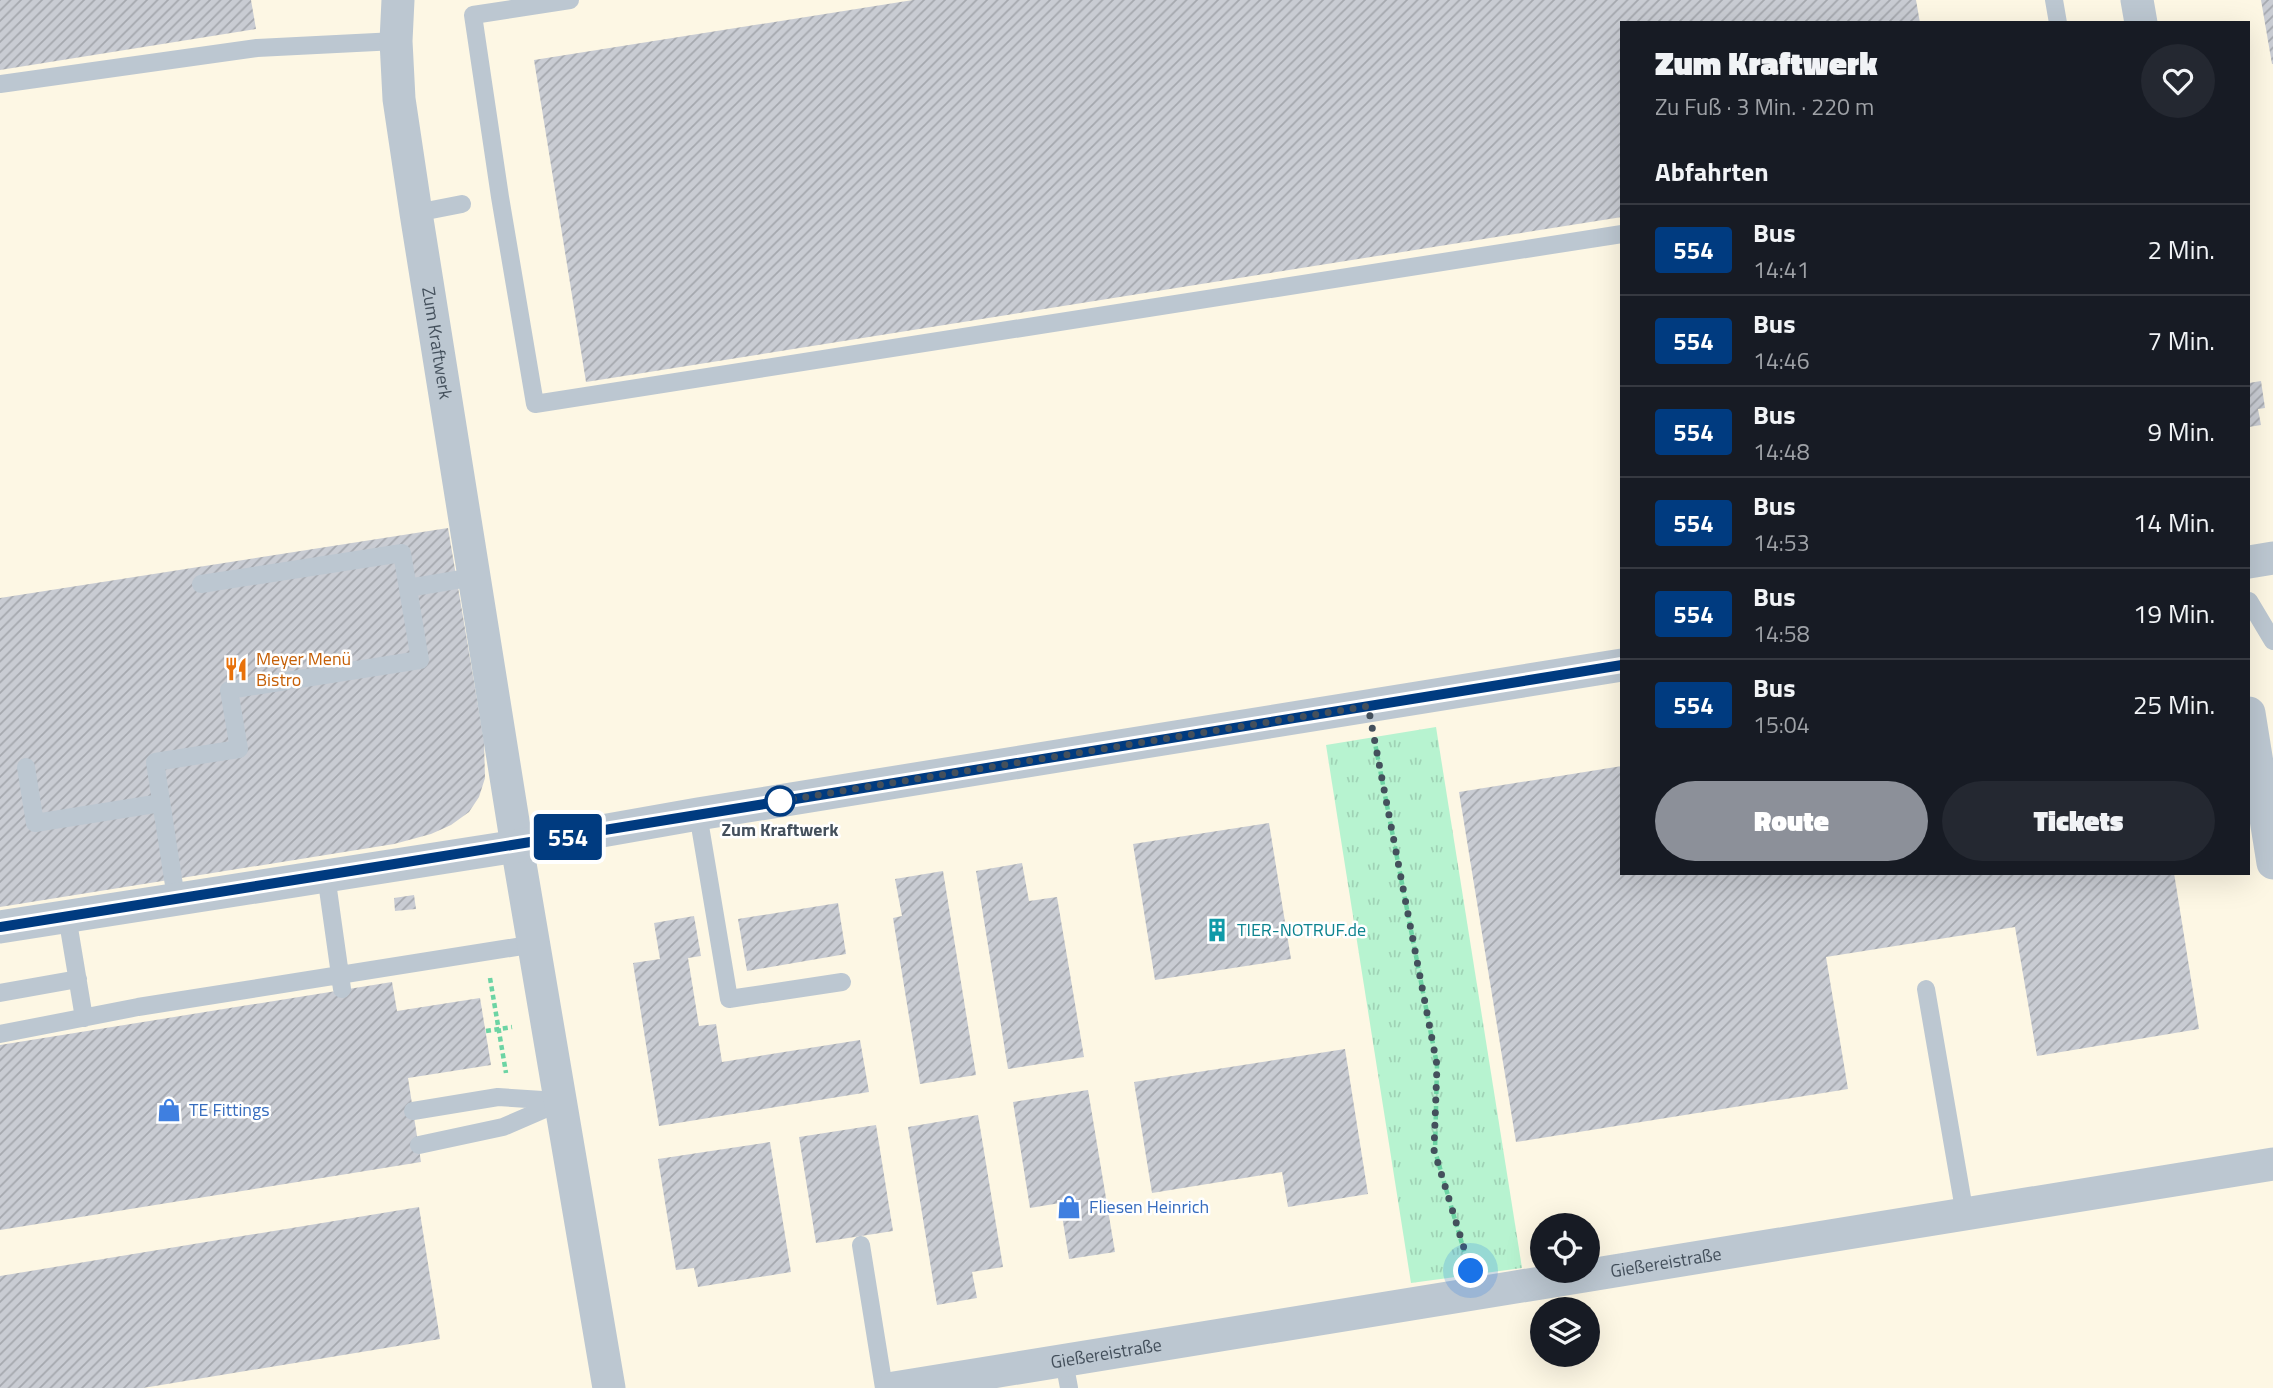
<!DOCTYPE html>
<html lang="de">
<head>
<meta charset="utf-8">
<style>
	body { margin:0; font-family:"Titillium Web",sans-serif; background:#242831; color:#f1f3f6; height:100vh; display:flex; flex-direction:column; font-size:26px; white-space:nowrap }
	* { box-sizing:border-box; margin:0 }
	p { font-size:23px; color:#9ea1a6 }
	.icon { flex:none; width:38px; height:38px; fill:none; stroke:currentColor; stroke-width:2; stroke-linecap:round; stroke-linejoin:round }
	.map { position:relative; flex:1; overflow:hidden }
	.drawer { position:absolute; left:1620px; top:21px; width:630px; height:854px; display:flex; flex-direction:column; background:#171b24; border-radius:0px; box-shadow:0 7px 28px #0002 }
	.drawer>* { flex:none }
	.badge { padding:0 14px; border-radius:5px; font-size:24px; line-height:46px }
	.tools { position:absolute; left:1530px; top:1213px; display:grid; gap:14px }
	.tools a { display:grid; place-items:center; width:70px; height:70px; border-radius:50%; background:#171b24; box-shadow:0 7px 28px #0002; font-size:35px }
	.you { position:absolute; width:35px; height:35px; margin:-18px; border:5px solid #fff; border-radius:50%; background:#1a73e8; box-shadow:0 0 0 10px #1a73e833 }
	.map>.badge { position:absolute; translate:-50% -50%; box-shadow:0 0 0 4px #fff }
	h2 { padding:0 35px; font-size:26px; line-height:63px }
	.round { display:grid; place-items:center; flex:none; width:74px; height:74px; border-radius:37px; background:#242831 }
	.overview { display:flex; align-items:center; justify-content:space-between; height:119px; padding:0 35px }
	h1 { font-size:33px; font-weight:800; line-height:52px }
	.action { display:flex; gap:14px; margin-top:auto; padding:14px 35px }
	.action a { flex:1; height:80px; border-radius:42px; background:#8c9099; color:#fff; font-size:28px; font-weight:800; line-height:80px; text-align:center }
	.action a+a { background:#242831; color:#f1f3f6 }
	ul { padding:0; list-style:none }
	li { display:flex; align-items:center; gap:21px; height:91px; padding:0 35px; border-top:2px solid #363941 }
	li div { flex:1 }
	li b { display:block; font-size:26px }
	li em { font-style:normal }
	li .badge { min-width:77px; font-weight:700; text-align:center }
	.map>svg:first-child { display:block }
	.commercial { fill:#fdf7e4; fill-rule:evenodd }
	.grass { fill:url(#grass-tufts) }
	.building { fill:url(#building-hatch) }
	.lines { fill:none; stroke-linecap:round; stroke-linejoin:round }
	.path { stroke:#6cd4a4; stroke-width:4.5; stroke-dasharray:5 3.5; stroke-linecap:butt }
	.service { stroke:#bcc7d1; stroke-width:18 }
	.minor { stroke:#bcc7d1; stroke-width:33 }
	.line-casing { stroke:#fff; stroke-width:16 }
	.line { stroke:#003b80; stroke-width:10 }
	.walk { stroke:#44505c; stroke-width:7; stroke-dasharray:0 12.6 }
	.stop-dot { fill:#fff; stroke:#003b80; stroke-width:3.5 }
	.labels { text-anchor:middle; stroke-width:5; stroke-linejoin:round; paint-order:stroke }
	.street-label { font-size:18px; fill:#44505c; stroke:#fff }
	.food-label { font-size:18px; fill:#c56008; stroke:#fff; text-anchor:start }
	.stop-label { font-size:18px; font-weight:bold; fill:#44505c; stroke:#fff }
	.culture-label { font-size:18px; fill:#0d838f; stroke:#fff; text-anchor:start }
	.shop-label { font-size:18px; fill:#366cbe; stroke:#fff; text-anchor:start }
</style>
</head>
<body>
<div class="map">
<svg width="2273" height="1388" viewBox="0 0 2273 1388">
	<defs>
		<pattern id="grass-tufts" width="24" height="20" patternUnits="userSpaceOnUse" patternTransform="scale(1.75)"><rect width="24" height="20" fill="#b7f3d0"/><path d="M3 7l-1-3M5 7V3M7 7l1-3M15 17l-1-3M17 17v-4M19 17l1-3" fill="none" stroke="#9fd2b5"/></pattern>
		<pattern id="building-hatch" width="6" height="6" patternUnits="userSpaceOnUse" patternTransform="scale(1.75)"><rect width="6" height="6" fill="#c9ccd3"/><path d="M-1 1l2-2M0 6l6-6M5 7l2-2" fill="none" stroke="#a5a8ae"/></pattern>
	</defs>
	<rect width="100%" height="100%" fill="#f0eded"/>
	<path class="commercial" d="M 0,0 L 2273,0 L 2273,1388 L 0,1388 ZM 1622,23 L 2249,23 L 2249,873 L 1622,873 ZM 1542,1225 L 1587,1225 L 1587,1270 L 1542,1270 ZM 1542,1309 L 1587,1309 L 1587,1354 L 1542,1354 Z"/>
	<path class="grass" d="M 1436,727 L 1522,1268 L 1411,1283 L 1326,745 Z"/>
	<path class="building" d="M 0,0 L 251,0 L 256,29 L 0,70 Z
		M 913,0 L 1916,0 L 1920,23 L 1622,23 L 1622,217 L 586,382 L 534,60 Z
		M 2261,0 L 2273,0 L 2273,64 L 2272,64 Z
		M 2261,381 L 2265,408 L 2258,409 L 2261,425 L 2249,427 L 2249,383 Z
		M 448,528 L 484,741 L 485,778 L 479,797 L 469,812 L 451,825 L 431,834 L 394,844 L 0,907 L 0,598 Z
		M 1622,766 L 1622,873 L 2174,873 L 2199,1029 L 2037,1056 L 2015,927 L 1826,957 L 1848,1089 L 1516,1142 L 1459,792 Z
		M 1269,823 L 1291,959 L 1155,980 L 1133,844 Z
		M 1022,863 L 1029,901 L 1057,897 L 1084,1057 L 1008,1069 L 976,871 Z
		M 943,871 L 976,1075 L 920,1084 L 893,918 L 902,916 L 895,879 Z
		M 414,895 L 416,909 L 395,911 L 394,898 Z
		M 838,903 L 846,954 L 747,971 L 738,919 Z
		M 694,916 L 701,956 L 688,958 L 699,1026 L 716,1024 L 722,1062 L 860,1040 L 869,1092 L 659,1126 L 633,963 L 660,959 L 654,923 Z
		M 392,982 L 397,1011 L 480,998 L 491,1065 L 408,1078 L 421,1162 L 0,1230 L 0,1045 Z
		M 1345,1049 L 1368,1194 L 1288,1207 L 1282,1172 L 1152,1193 L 1134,1082 Z
		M 1088,1090 L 1115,1252 L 1069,1259 L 1060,1203 L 1030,1208 L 1013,1102 Z
		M 978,1115 L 1003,1267 L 972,1272 L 977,1298 L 937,1305 L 908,1127 Z
		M 876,1125 L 893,1231 L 816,1243 L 799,1137 Z
		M 770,1142 L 791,1272 L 698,1287 L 694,1268 L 676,1270 L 658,1159 Z
		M 419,1207 L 440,1339 L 143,1388 L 0,1388 L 0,1276 Z"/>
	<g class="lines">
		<path class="path" d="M 1374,738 L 1437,1065 L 1435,1151 L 1467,1261
			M 490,978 L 506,1073
			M 486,1031 L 512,1027"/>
		<path class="service" d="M 570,0 L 473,15 L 500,197 L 535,404 L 1622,234
			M 2054,0 L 2058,23
			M 0,84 L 257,48 L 396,41
			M 416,213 L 462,204
			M 408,588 L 474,577
			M 2249,601 L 2273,641
			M 26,767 L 35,823 L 161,803
			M 698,814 L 729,999 L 842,982
			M 326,875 L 342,989
			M 176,898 L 155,762 L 239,749 L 229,690 L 420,660 L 402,553 L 201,584
			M 67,916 L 84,1018
			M 1926,989 L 1965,1215
			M 0,993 L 78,979
			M 0,1034 L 138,1007 L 535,944
			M 413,1111 L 498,1097 L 558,1101
			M 419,1145 L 503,1127 L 561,1102
			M 861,1245 L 884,1388
			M 1064,1361 L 1069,1388"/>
		<g class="minor">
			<path id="s1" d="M 398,0 L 396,41 L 399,99 L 416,213 L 517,846 L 609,1388"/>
			<path d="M 2137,0 L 2141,23"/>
			<path d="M 2249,562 L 2273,558"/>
			<path d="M 2249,713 L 2273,863"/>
			<path d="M 0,927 L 517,846 L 698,814 L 1622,665"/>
			<path id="s2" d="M 894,1388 L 2273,1164"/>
		</g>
	</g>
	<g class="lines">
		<g class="line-casing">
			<path id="line" d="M 0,927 C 541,841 1082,753 1622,665"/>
		</g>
		<use href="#line" class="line"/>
		<path class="walk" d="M 780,801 L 768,803 L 1368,706 L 1437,1065 L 1434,1150 L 1471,1271"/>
	</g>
	<defs>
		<g id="restaurant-bare" transform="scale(1.89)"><path d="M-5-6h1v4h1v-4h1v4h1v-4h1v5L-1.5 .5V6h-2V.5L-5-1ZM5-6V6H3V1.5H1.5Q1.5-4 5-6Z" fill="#e8710a" stroke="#fff" stroke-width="2.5" paint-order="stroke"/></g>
		<g id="building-bare" transform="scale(1.89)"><path d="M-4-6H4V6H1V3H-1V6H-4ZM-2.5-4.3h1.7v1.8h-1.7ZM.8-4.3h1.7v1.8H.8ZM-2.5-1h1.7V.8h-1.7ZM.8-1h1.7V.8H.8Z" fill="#0f9aa8" stroke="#fff" stroke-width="2.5" paint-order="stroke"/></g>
		<g id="shop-bare" transform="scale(1.89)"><path d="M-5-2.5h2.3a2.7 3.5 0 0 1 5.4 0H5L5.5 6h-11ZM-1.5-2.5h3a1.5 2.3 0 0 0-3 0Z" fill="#3f7fe0" stroke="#fff" stroke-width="2.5" paint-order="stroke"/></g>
	</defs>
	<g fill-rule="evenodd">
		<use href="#restaurant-bare" x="236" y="669"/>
		<use href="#building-bare" x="1217" y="930"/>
		<use href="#shop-bare" x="169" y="1110"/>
		<use href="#shop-bare" x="1069" y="1207"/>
	</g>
	<circle class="stop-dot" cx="780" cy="801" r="14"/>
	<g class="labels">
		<g class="street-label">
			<text dy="6" stroke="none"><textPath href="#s1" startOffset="346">Zum Kraftwerk</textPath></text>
			<text dy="6" stroke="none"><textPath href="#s2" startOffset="782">Gießereistraße</textPath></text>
			<text dy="6" stroke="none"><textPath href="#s2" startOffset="215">Gießereistraße</textPath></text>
		</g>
		<g class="food-label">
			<text x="256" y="665">Meyer Menü<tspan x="256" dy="21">Bistro</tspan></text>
		</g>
		<g class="stop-label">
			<text x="780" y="836">Zum Kraftwerk</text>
		</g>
		<g class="culture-label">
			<text x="1237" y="936">TIER-NOTRUF.de</text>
		</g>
		<g class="shop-label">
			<text x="189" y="1116">TE Fittings</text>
			<text x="1089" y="1213">Fliesen Heinrich</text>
		</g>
	</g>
</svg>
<div class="tools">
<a><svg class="icon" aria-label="locate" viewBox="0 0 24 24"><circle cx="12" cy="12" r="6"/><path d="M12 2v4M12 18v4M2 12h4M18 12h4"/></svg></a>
<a><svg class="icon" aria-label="layers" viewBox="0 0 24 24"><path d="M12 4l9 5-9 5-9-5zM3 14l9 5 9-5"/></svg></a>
</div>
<div class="you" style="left:1471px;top:1271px"></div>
<b class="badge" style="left:568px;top:837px;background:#003b80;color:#fff">554</b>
<section class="drawer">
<div class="overview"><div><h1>Zum Kraftwerk</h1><p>Zu Fuß · 3 Min. · 220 m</p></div><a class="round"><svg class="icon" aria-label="heart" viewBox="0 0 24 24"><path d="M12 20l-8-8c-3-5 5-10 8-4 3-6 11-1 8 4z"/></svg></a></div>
<h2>Abfahrten</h2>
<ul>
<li><span class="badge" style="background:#003b80;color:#fff">554</span><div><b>Bus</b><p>14:41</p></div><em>2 Min.</em></li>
<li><span class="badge" style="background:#003b80;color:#fff">554</span><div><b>Bus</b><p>14:46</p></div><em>7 Min.</em></li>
<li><span class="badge" style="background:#003b80;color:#fff">554</span><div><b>Bus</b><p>14:48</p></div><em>9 Min.</em></li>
<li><span class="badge" style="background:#003b80;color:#fff">554</span><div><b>Bus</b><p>14:53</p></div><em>14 Min.</em></li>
<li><span class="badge" style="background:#003b80;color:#fff">554</span><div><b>Bus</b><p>14:58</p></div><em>19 Min.</em></li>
<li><span class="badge" style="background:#003b80;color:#fff">554</span><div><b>Bus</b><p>15:04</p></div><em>25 Min.</em></li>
</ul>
<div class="action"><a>Route</a><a>Tickets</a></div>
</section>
</div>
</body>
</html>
